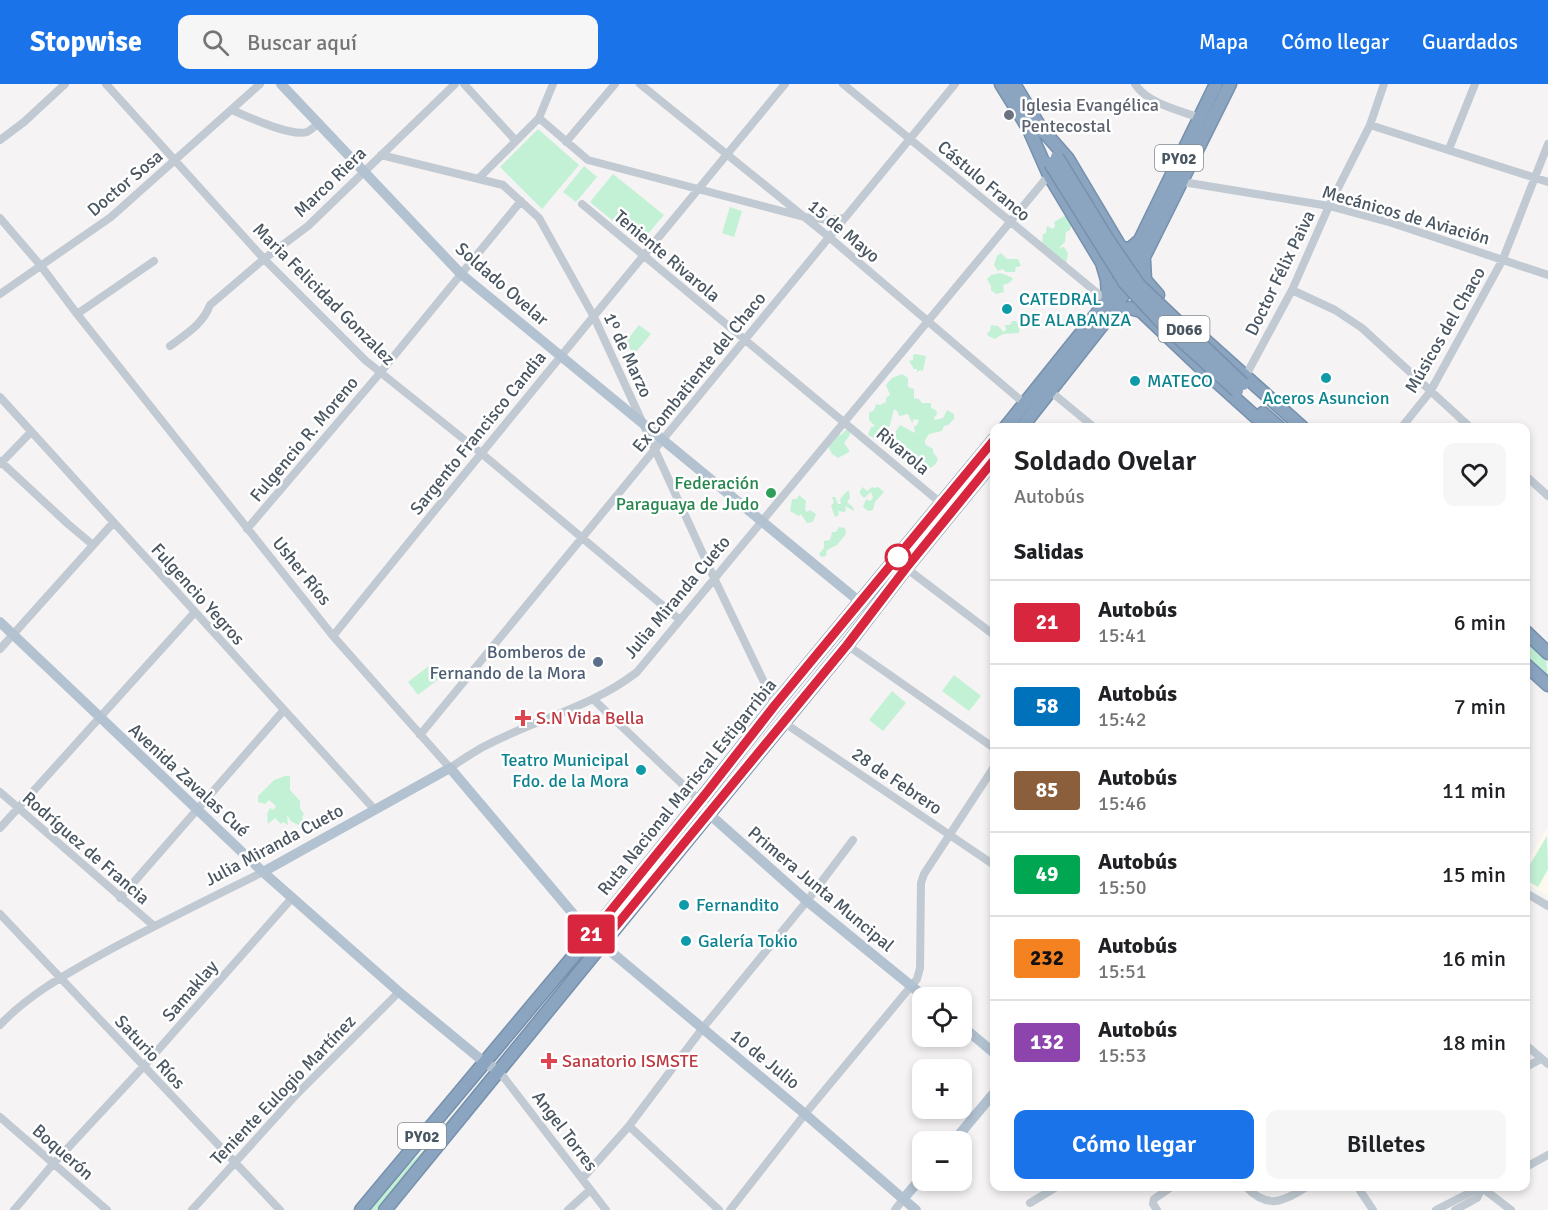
<!DOCTYPE html>
<html lang="es">
<head>
<meta charset="utf-8">
<style>
	body { margin:0; font-family:Signika,sans-serif; background:#f6f6f6; color:#202124; height:100vh; display:flex; flex-direction:column; font-size:22px; white-space:nowrap }
	* { box-sizing:border-box; margin:0 }
	p { font-size:20px; color:#757577 }
	.icon { flex:none; width:33px; height:33px; fill:none; stroke:currentColor; stroke-width:2; stroke-linecap:round; stroke-linejoin:round }
	.map { position:relative; flex:1; overflow:hidden }
	.sheet { position:absolute; left:990px; top:339px; width:540px; height:768px; display:flex; flex-direction:column; background:#fff; border-radius:12px; box-shadow:0 3px 9px #0003 }
	.sheet>* { flex:none }
	.badge { padding:0 12px; border-radius:4px; font-size:21px; line-height:39px }
	.fabs { position:absolute; left:912px; top:903px; display:grid; gap:12px }
	.fabs a { display:grid; place-items:center; width:60px; height:60px; border-radius:12px; background:#fff; box-shadow:0 3px 9px #0003; font-size:30px }
	.map>.badge { position:absolute; translate:-50% -50%; box-shadow:0 0 0 3px #fff }
	h2 { padding:0 24px; font-size:22px; line-height:54px }
	.round { display:grid; place-items:center; flex:none; width:63px; height:63px; border-radius:12px; background:#f6f6f6 }
	.headline { display:flex; align-items:center; justify-content:space-between; height:102px; padding:0 24px }
	h1 { font-size:28px; font-weight:600; line-height:45px }
	.cta { display:flex; gap:12px; margin-top:auto; padding:12px 24px }
	.cta a { flex:1; height:69px; border-radius:12px; background:#1a73e8; color:#fff; font-size:24px; font-weight:600; line-height:69px; text-align:center }
	.cta a+a { background:#f6f6f6; color:#202124 }
	ul { padding:0; list-style:none }
	li { display:flex; align-items:center; gap:18px; height:84px; padding:0 24px; border-top:2px solid #e0e0e0 }
	li div { flex:1 }
	li b { display:block; font-size:22px }
	li em { font-style:normal }
	li .badge { min-width:66px; font-weight:700; text-align:center }
	header { display:flex; align-items:center; gap:36px; box-sizing:border-box; height:84px; padding:0 30px; background:#1a73e8; color:#fff }
	header strong { font-size:28px }
	nav { display:flex; gap:33px; margin-inline-start:auto; font-size:21px }
	.search { width:420px; height:54px; background:#f6f6f6; display:flex; align-items:center; gap:15px; box-sizing:border-box; padding:0 21px; border-radius:12px; color:#757577; font-size:22px }
	.map>svg:first-child { display:block }
	.commercial { fill:#fdf9ef }
	.green { fill:#c3f1d5 }
	.lines { fill:none; stroke-linecap:round; stroke-linejoin:round }
	.highway-casing { stroke:#7690ad; stroke-width:15 }
	.minor { stroke:#c1cad2; stroke-width:8 }
	.major { stroke:#b3c2d1; stroke-width:10 }
	.highway { stroke:#8ba5c1; stroke-width:12 }
	.highway-bridge-casing { stroke:#7690ad; stroke-width:15; stroke-linecap:butt }
	.highway-bridge { stroke:#8ba5c1; stroke-width:12 }
	.line-casing { stroke:#fff; stroke-width:14 }
	.line { stroke:#d7263d; stroke-width:9 }
	.worship-dot { fill:#6b7280; stroke:#fff; stroke-width:2 }
	.culture-dot { fill:#0f9aa8; stroke:#fff; stroke-width:2 }
	.leisure-dot { fill:#2e9e5b; stroke:#fff; stroke-width:2 }
	.stop-dot { fill:#fff; stroke:#d7263d; stroke-width:3 }
	.service-dot { fill:#5c6f8a; stroke:#fff; stroke-width:2 }
	.health-dot { fill:#e0444e; stroke:#fff; stroke-width:2 }
	.labels { text-anchor:middle; stroke-width:5; stroke-linejoin:round; paint-order:stroke }
	.shield { fill:#fff; stroke:#808990; stroke-width:1.5 }
	.shield-label { font-size:16px; font-weight:bold; fill:#4a5661 }
	.worship-label { font-size:18px; fill:#5b616d; stroke:#fff; text-anchor:start }
	.street-label { font-size:18px; fill:#4a5661; stroke:#fff }
	.culture-label { font-size:18px; fill:#0d838f; stroke:#fff; text-anchor:start }
	.leisure-label { font-size:18px; fill:#27864d; stroke:#fff; text-anchor:end }
	.service-label { font-size:18px; fill:#4e5e75; stroke:#fff; text-anchor:end }
	.health-label { font-size:18px; fill:#be3a42; stroke:#fff; text-anchor:start }
</style>
</head>
<body>
<header>
<strong>Stopwise</strong>
<div class="search"><svg class="icon" aria-label="search" viewBox="0 0 24 24"><circle cx="10" cy="10" r="6"/><path d="M15 15l6 6"/></svg>Buscar aquí</div>
<nav><a>Mapa</a><a>Cómo llegar</a><a>Guardados</a></nav>
</header>
<div class="map">
<svg width="1548" height="1126" viewBox="0 0 1548 1126">
	<rect width="100%" height="100%" fill="#f5f3f3"/>
	<path class="commercial" d="M 1548,742 L 1548,812 L 1526,800 L 1526,780 Z"/>
	<path class="green" d="M 538,45 L 579,81 L 542,125 L 500,83 Z
		M 584,82 L 597,93 L 576,118 L 563,108 Z
		M 613,90 L 664,131 L 640,159 L 590,118 Z
		M 730,123 L 742,127 L 734,153 L 722,149 Z
		M 1066,131 L 1072,141 L 1069,147 L 1066,148 L 1065,158 L 1059,164 L 1064,163 L 1068,169 L 1066,181 L 1051,169 L 1051,166 L 1042,160 L 1043,150 L 1046,149 L 1047,142 L 1053,145 L 1055,142 L 1054,138 Z
		M 1001,169 L 1007,175 L 1018,175 L 1021,182 L 1016,183 L 1015,188 L 1006,188 L 1002,185 L 998,187 L 994,181 L 997,172 Z
		M 1000,189 L 1011,193 L 1013,195 L 1009,199 L 1003,201 L 1004,208 L 996,210 L 991,206 L 991,202 L 987,195 L 991,191 Z
		M 1012,237 L 1016,237 L 1020,244 L 1019,249 L 1003,250 L 995,255 L 988,252 L 987,249 L 990,247 L 991,241 L 998,242 L 1004,248 L 1006,246 L 1005,241 L 1010,241 Z
		M 639,241 L 651,250 L 635,269 L 624,260 Z
		M 915,270 L 926,272 L 923,287 L 920,286 L 917,288 L 917,285 L 914,285 L 909,277 L 913,276 L 913,271 Z
		M 902,290 L 908,294 L 908,303 L 914,305 L 914,314 L 919,315 L 922,319 L 931,319 L 931,324 L 936,326 L 937,330 L 934,334 L 935,336 L 943,334 L 947,326 L 954,330 L 954,335 L 948,341 L 944,342 L 942,347 L 929,350 L 925,356 L 925,360 L 933,365 L 933,368 L 938,375 C 935,384 930,384 922,385 L 917,383 L 917,369 C 916,375 910,380 904,379 L 907,372 C 902,367 902,361 895,354 L 896,347 L 900,341 L 915,349 L 914,342 L 917,341 L 919,336 L 914,335 L 912,339 L 908,330 L 899,332 L 898,328 L 894,325 L 890,341 L 883,353 L 874,354 L 868,351 L 871,343 L 875,342 L 869,336 L 869,329 L 874,326 L 876,320 L 880,321 L 886,318 L 886,314 L 890,311 L 886,301 L 892,294 Z
		M 846,346 L 850,347 L 850,351 L 844,359 L 849,366 L 849,368 L 838,374 L 832,370 L 827,360 L 839,350 L 841,351 Z
		M 994,365 L 994,368 L 882,504 L 862,532 L 881,504 Z
		M 863,403 L 867,407 L 872,403 L 875,404 L 878,403 L 884,408 L 875,418 L 873,426 L 868,427 L 863,423 L 866,415 L 870,417 L 873,414 L 871,408 L 864,414 L 860,410 L 860,407 Z
		M 847,407 L 849,407 L 850,414 L 847,418 L 853,423 L 854,427 L 845,422 L 846,427 L 844,428 L 838,427 L 839,431 L 835,433 L 831,422 L 834,418 L 832,413 L 835,413 L 838,420 L 841,420 L 840,415 Z
		M 799,411 L 806,417 L 805,426 L 807,428 L 810,426 L 816,430 L 813,438 L 807,439 L 801,430 L 799,432 L 790,427 L 792,415 L 797,415 Z
		M 839,443 L 845,444 L 846,450 L 837,461 L 827,466 L 826,472 L 821,473 L 819,470 L 824,464 L 824,457 L 830,456 L 832,448 L 836,448 Z
		M 1526,555 L 1546,573 L 1548,595 L 1526,575 Z
		M 430,581 L 440,594 L 418,611 L 408,598 Z
		M 954,591 L 981,612 L 969,627 L 942,607 Z
		M 892,607 L 906,619 L 883,647 L 869,636 Z
		M 285,692 L 290,692 L 290,706 L 300,717 L 300,724 L 304,730 L 302,733 L 304,737 L 298,741 L 291,737 L 287,731 L 288,741 L 283,738 L 281,740 L 275,734 L 268,740 L 267,730 L 270,724 L 273,726 L 276,722 L 269,716 L 265,720 L 258,718 L 258,712 L 274,696 Z
		M 1547,752 L 1548,785 L 1538,803 L 1526,796 L 1526,787 Z
		M 484,993 L 487,995 L 376,1126 L 370,1126 L 400,1089 L 425,1065 Z"/>
	<g class="lines">
		<g class="highway-casing">
			<path id="highway" d="M 1001,0 L 1030,47
				M 1014,0 L 1043,48
				M 1027,41 L 1049,91 L 1102,179 L 1107,196 L 1108,215
				M 1040,43 L 1068,75 L 1121,164 L 1130,165 L 1138,158
				M 1144,177 L 1145,196 L 1158,211
				M 1111,231 L 1130,224 L 1141,227 L 1199,282 L 1268,344
				M 1196,248 L 1303,344
				M 1263,329 L 1280,344
				M 1005,344 L 1107,217 L 1124,189 L 1216,0
				M 1021,344 L 1110,231 L 1131,199 L 1230,0
				M 1526,548 L 1548,569
				M 1526,581 L 1548,601
				M 361,1126 L 597,844 L 707,708 L 775,621 L 994,356
				M 385,1126 L 847,561 L 906,484 L 994,376"/>
		</g>
		<path class="minor" d="M 106,0 L 264,175 L 365,276 L 481,369 L 680,536
			M 464,0 L 516,57
			M 640,0 L 829,153 L 1025,320
			M 843,0 L 1107,217
			M 1135,0 C 1148,20 1179,26 1200,34
			M 232,26 C 248,33 291,53 307,48 C 311,46 315,42 319,39
			M 539,34 L 588,76 L 804,133 L 829,136 L 844,134
			M 1370,41 L 1548,98
			M 0,56 L 24,38 L 65,0
			M 566,58 L 615,0
			M 1449,65 L 1475,0
			M 381,71 L 503,101 L 539,134 L 594,233 L 714,494 L 775,621
			M 479,94 L 539,34 L 553,0
			M 1183,98 L 1329,122 L 1392,139 L 1548,191
			M 582,120 L 942,420
			M 0,134 L 41,182 L 77,230 L 333,552 L 450,684 C 460,677 471,670 481,664 C 532,636 591,624 637,588 L 1049,91
			M 1292,206 L 1335,226 L 1362,244 L 1471,344
			M 0,210 L 111,133 L 260,0
			M 77,230 L 154,177
			M 170,262 C 186,250 203,240 210,221 L 264,175 L 308,142 L 455,0
			M 1245,293 L 1292,206 L 1329,122 L 1370,41 L 1384,0
			M 1050,307 L 1095,344
			M 0,313 L 375,726
			M 1401,344 L 1430,308 L 1503,175 L 1548,60
			M 0,377 L 68,440 L 93,461
			M 0,380 L 31,348
			M 1526,392 L 1548,412
			M 247,445 L 380,289 L 521,117
			M 906,484 L 994,551
			M 333,552 C 482,367 634,183 785,0
			M 847,561 L 994,664
			M 0,565 L 113,439
			M 593,615 L 700,717
			M 783,638 L 994,781
			M 420,651 L 955,0
			M 0,708 L 154,842
			M 0,744 L 195,528
			M 1526,809 L 1548,822
			M 120,814 L 284,626
			M 0,830 L 280,1126
			M 0,941 C 28,911 66,890 102,870 C 155,841 209,815 263,788
			M 1526,961 L 1548,980
			M 1526,983 L 1541,975
			M 499,987 L 606,1126
			M 0,1033 L 107,1126
			M 629,1042 L 719,1126
			M 1526,1083 L 1548,1071
			M 582,1095 L 629,1042 L 702,945 L 807,817 L 853,756
			M 1245,1102 C 1268,1126 1282,1118 1308,1102
			M 1357,1102 L 1373,1126
			M 1481,1103 L 1511,1126
			M 1030,1119 L 1058,1102
			M 14,1126 L 53,1080 L 143,983 L 292,814
			M 192,1126 L 295,1012 L 399,908
			M 568,1126 L 590,1106
			M 730,1126 L 805,1030 L 917,895 L 920,884 L 921,799 L 924,790 L 994,683
			M 895,1126 L 904,1114
			M 1157,1126 L 1153,1120 L 1154,1115 L 1173,1102
			M 1436,1126 L 1473,1107 L 1487,1102
			M 1455,1126 L 1477,1114 L 1481,1106"/>
		<path class="major" d="M 281,0 L 461,190 L 860,518
			M 0,538 L 263,788 L 399,908 L 484,978 L 499,987
			M 700,717 L 708,729 L 807,817 L 926,914
			M 263,788 L 450,684 L 591,851 L 805,1030 L 916,1126
			M 962,942 L 994,969
			M 953,1058 L 994,1009
			M 904,1114 L 922,1093"/>
		<use href="#highway" class="highway"/>
		<g class="highway-bridge-casing">
			<path id="highway-bridge" d="M 1057,73 L 1108,156 L 1139,201 L 1243,300
				M 1050,79 L 1125,199 L 1162,239 L 1237,307"/>
		</g>
		<use href="#highway-bridge" class="highway-bridge"/>
	</g>
	<g class="lines">
		<g class="line-casing">
			<path id="line" d="M 994,356 L 775,621 L 707,708 L 591,851 L 601,860 L 847,561 L 906,484 L 994,376"/>
		</g>
		<use href="#line" class="line"/>
	</g>
	<circle class="worship-dot" cx="1009" cy="31" r="6"/>
	<g class="culture-dot">
		<circle cx="1007" cy="225" r="6"/>
		<circle cx="1326" cy="294" r="6"/>
		<circle cx="1135" cy="297" r="6"/>
		<circle cx="641" cy="686" r="6"/>
		<circle cx="684" cy="821" r="6"/>
		<circle cx="686" cy="857" r="6"/>
	</g>
	<circle class="leisure-dot" cx="771" cy="409" r="6"/>
	<circle class="stop-dot" cx="898" cy="473" r="12"/>
	<circle class="service-dot" cx="598" cy="578" r="6"/>
	<g class="health-dot">
		<path d="M520 625h6v6h6v6h-6v6h-6v-6h-6v-6h6z"/>
		<path d="M546 968h6v6h6v6h-6v6h-6v-6h-6v-6h6z"/>
	</g>
	<g class="labels">
		<g class="shield">
			<rect x="1155" y="61" width="48" height="26" rx="4.5"/>
			<rect x="1158.5" y="232" width="51" height="26" rx="4.5"/>
			<rect x="398" y="1039" width="48" height="26" rx="4.5"/>
		</g>
		<g class="shield-label">
			<text x="1179" y="80">PY02</text>
			<text x="1184" y="251">D066</text>
			<text x="422" y="1058">PY02</text>
		</g>
		<g class="worship-label">
			<text x="1021" y="27">Iglesia Evangélica<tspan x="1021" dy="21">Pentecostal</tspan></text>
		</g>
		<g class="street-label">
			<text transform="translate(984 97) rotate(40)" y="6">Cástulo Franco</text>
			<text transform="translate(330 98) rotate(-44)" y="6">Marco Riera</text>
			<text transform="translate(125 99) rotate(-40)" y="6">Doctor Sosa</text>
			<text transform="translate(1406 131) rotate(16)" y="6">Mecánicos de Aviación</text>
			<text transform="translate(844 147) rotate(40)" y="6">15 de Mayo</text>
			<text transform="translate(667 172) rotate(40)" y="6">Teniente Rivarola</text>
			<text transform="translate(1280 189) rotate(-64)" y="6">Doctor Félix Paiva</text>
			<text transform="translate(502 200) rotate(41)" y="6">Soldado Ovelar</text>
			<text transform="translate(324 210) rotate(45)" y="6">Maria Felicidad Gonzalez</text>
			<text transform="translate(1445 246) rotate(-60)" y="6">Músicos del Chaco</text>
			<text transform="translate(628 271) rotate(65)" y="6">1º de Marzo</text>
			<text transform="translate(699 288) rotate(-51)" y="6">Ex Combatiente del Chaco</text>
			<text transform="translate(478 349) rotate(-51)" y="6">Sargento Francisco Candia</text>
			<text transform="translate(304 355) rotate(-50)" y="6">Fulgencio R. Moreno</text>
			<text transform="translate(903 367) rotate(40)" y="6">Rivarola</text>
			<text transform="translate(302 487) rotate(51)" y="6">Usher Ríos</text>
			<text transform="translate(198 510) rotate(48)" y="6">Fulgencio Yegros</text>
			<text transform="translate(677 513) rotate(-50)" y="6">Julia Miranda Cueto</text>
			<text transform="translate(189 696) rotate(43)" y="6">Avenida Zavalas Cué</text>
			<text transform="translate(897 697) rotate(34)" y="6">28 de Febrero</text>
			<text transform="translate(687 703) rotate(-51)" y="6">Ruta Nacional Mariscal Estigarribia</text>
			<text transform="translate(274 761) rotate(-28)" y="6">Julia Miranda Cueto</text>
			<text transform="translate(86 764) rotate(41)" y="6">Rodríguez de Francia</text>
			<text transform="translate(821 805) rotate(40)" y="6">Primera Junta Muncipal</text>
			<text transform="translate(190 907) rotate(-49)" y="6">Samaklay</text>
			<text transform="translate(150 968) rotate(47)" y="6">Saturio Ríos</text>
			<text transform="translate(765 975) rotate(39)" y="6">10 de Julio</text>
			<text transform="translate(283 1006) rotate(-46)" y="6">Teniente Eulogio Martínez</text>
			<text transform="translate(565 1047) rotate(53)" y="6">Angel Torres</text>
			<text transform="translate(63 1068) rotate(41)" y="6">Boquerón</text>
		</g>
		<g class="culture-label">
			<text x="1019" y="221">CATEDRAL<tspan x="1019" dy="21">DE ALABANZA</tspan></text>
			<text x="1147" y="303">MATECO</text>
			<text x="1326" y="320" text-anchor="middle">Aceros Asuncion</text>
			<text x="629" y="682" text-anchor="end">Teatro Municipal<tspan x="629" dy="21">Fdo. de la Mora</tspan></text>
			<text x="696" y="827">Fernandito</text>
			<text x="698" y="863">Galería Tokio</text>
		</g>
		<g class="leisure-label">
			<text x="759" y="405">Federación<tspan x="759" dy="21">Paraguaya de Judo</tspan></text>
		</g>
		<g class="service-label">
			<text x="586" y="574">Bomberos de<tspan x="586" dy="21">Fernando de la Mora</tspan></text>
		</g>
		<g class="health-label">
			<text x="536" y="640">S.N Vida Bella</text>
			<text x="562" y="983">Sanatorio ISMSTE</text>
		</g>
	</g>
</svg>
<div class="fabs">
<a><svg class="icon" aria-label="locate" viewBox="0 0 24 24"><circle cx="12" cy="12" r="6"/><path d="M12 2v4M12 18v4M2 12h4M18 12h4"/></svg></a>
<a>+</a>
<a>−</a>
</div>
<b class="badge" style="left:591px;top:850px;background:#d7263d;color:#fff">21</b>
<section class="sheet">
<div class="headline"><div><h1>Soldado Ovelar</h1><p>Autobús</p></div><a class="round"><svg class="icon" aria-label="heart" viewBox="0 0 24 24"><path d="M12 20l-8-8c-3-5 5-10 8-4 3-6 11-1 8 4z"/></svg></a></div>
<h2>Salidas</h2>
<ul>
<li><span class="badge" style="background:#d7263d;color:#fff">21</span><div><b>Autobús</b><p>15:41</p></div><em>6 min</em></li>
<li><span class="badge" style="background:#0072bc;color:#fff">58</span><div><b>Autobús</b><p>15:42</p></div><em>7 min</em></li>
<li><span class="badge" style="background:#8b5e3c;color:#fff">85</span><div><b>Autobús</b><p>15:46</p></div><em>11 min</em></li>
<li><span class="badge" style="background:#00a651;color:#fff">49</span><div><b>Autobús</b><p>15:50</p></div><em>15 min</em></li>
<li><span class="badge" style="background:#f58220;color:#111">232</span><div><b>Autobús</b><p>15:51</p></div><em>16 min</em></li>
<li><span class="badge" style="background:#8e44ad;color:#fff">132</span><div><b>Autobús</b><p>15:53</p></div><em>18 min</em></li>
</ul>
<div class="cta"><a>Cómo llegar</a><a>Billetes</a></div>
</section>
</div>
</body>
</html>
